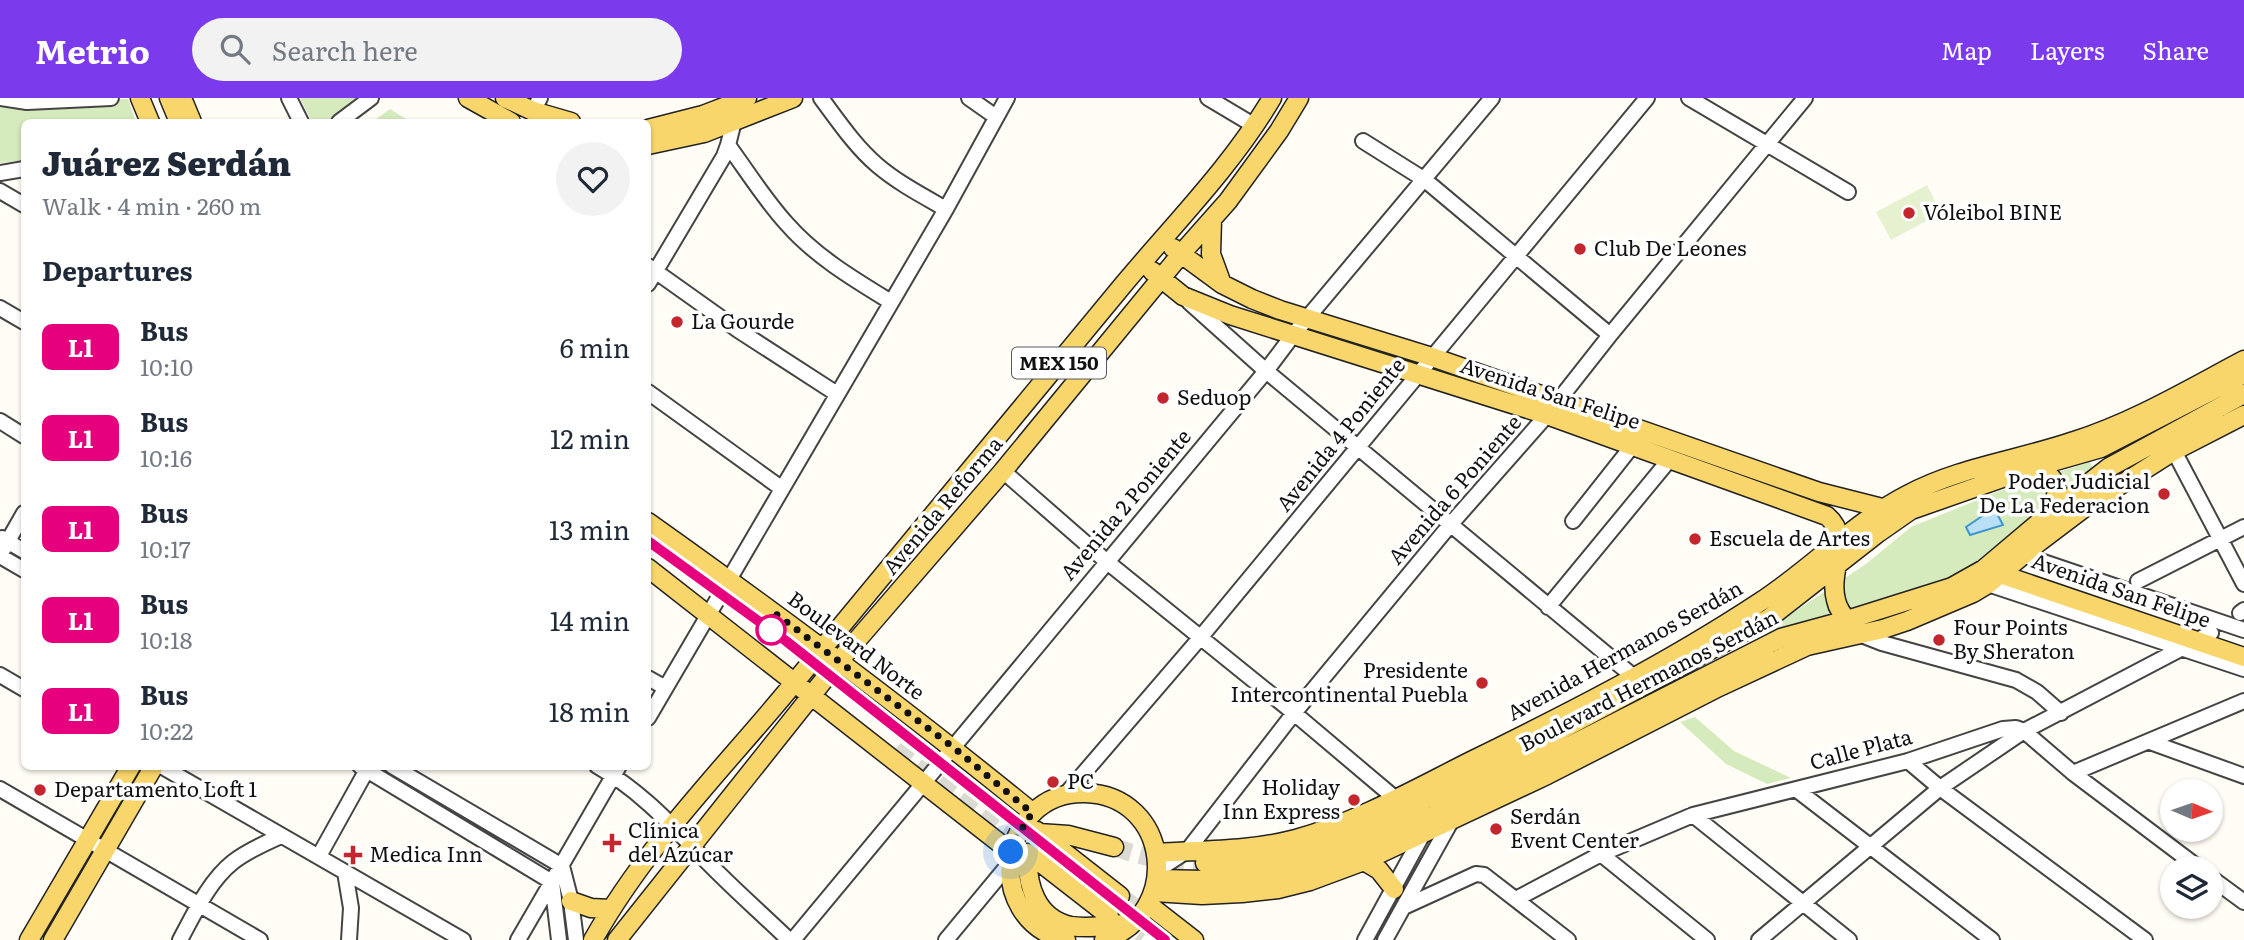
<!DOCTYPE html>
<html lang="en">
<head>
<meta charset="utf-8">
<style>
	body { margin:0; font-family:Literata,serif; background:#f2f2f3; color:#1f2937; height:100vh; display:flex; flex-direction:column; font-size:26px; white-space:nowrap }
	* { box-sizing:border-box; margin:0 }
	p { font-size:23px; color:#747a83 }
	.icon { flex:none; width:38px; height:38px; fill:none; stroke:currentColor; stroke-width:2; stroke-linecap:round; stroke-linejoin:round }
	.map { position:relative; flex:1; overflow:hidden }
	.drawer { position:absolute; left:21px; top:21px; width:630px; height:651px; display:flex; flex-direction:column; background:#fff; border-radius:10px; box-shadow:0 2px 5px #0004 }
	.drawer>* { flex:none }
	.badge { padding:0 14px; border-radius:10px; font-size:24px; line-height:46px }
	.needle { width:46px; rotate:92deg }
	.buttons { position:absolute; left:2160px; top:681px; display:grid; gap:14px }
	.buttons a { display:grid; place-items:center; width:63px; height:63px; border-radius:50%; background:#fff; box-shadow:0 2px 5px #0004; font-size:35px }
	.you { position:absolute; width:35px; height:35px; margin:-18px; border:5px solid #fff; border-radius:50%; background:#1a73e8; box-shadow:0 0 0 10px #1a73e833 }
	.map>.badge { position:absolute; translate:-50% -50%; box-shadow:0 0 0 4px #fff }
	h2 { padding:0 21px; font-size:26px; line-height:63px }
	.round { display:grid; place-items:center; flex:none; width:74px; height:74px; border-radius:37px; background:#f2f2f3 }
	.summary { display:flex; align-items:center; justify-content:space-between; height:119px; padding:0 21px }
	h1 { font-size:33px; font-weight:800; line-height:52px }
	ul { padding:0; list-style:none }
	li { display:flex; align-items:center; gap:21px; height:91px; padding:0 21px }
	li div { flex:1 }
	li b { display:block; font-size:26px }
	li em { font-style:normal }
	li .badge { min-width:77px; font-weight:700; text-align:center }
	header { display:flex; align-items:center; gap:42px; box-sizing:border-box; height:98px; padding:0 35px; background:#7c3aed; color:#fff }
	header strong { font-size:33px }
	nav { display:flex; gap:38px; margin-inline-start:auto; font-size:24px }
	.search { width:490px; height:63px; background:#f2f2f3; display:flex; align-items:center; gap:18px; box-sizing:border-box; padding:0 24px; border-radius:38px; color:#747a83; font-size:26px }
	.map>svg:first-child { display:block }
	.green { fill:#d5ebbd }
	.pitch { fill:#e6f2cf }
	.water { fill:#b9e0f7; stroke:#3f96cf; stroke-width:2 }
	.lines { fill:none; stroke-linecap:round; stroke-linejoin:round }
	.major-tunnel { stroke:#dbdad3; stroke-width:18; stroke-dasharray:18 9; stroke-linecap:butt }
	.minor-casing { stroke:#444; stroke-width:18 }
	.major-casing { stroke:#222; stroke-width:21 }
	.minor { stroke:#fff; stroke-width:14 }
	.major { stroke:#f9d66b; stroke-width:18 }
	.line-casing { stroke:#fff; stroke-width:16 }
	.line { stroke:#e6007e; stroke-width:10 }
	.walk { stroke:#111; stroke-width:7; stroke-dasharray:0 12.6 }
	.poi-dot { fill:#c4262e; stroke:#fff; stroke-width:2.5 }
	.stop-dot { fill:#fff; stroke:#e6007e; stroke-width:3.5 }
	.labels { text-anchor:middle; stroke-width:7; stroke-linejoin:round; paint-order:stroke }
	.shield { fill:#fff; stroke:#585858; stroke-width:2 }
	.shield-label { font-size:19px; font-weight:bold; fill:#111 }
	.poi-label { font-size:21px; fill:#111; stroke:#fff; text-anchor:start }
	.street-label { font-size:21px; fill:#111; stroke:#fff }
</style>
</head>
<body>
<header>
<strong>Metrio</strong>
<div class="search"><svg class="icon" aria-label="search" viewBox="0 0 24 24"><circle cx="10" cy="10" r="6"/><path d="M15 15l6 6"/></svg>Search here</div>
<nav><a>Map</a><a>Layers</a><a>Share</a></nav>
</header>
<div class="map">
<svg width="2244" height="842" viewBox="0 0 2244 842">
	<rect width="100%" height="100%" fill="#fffdf5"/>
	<path class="green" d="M 300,0 L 362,0 L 330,24 L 312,24 Z
		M 128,1 L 136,24 L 24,24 L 24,62 L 0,65 L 0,3 Z
		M 390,11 L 411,24 L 372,24 Z
		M 2090,364 L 2094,373 L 1969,472 L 1876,508 L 1767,540 L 1767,532 L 1866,466 L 1911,429 L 2007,390 Z
		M 1695,619 L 1734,653 L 1791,680 L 1767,686 L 1726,666 L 1680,624 Z
		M 139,669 L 147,669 L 107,735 L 105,735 L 103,731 Z
		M 86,759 L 90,761 L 45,842 L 37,842 Z"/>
	<path class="pitch" d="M 1927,87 L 1941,115 L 1891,142 L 1876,114 Z"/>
	<path class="water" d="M 1994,410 L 2003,427 L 1970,437 L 1966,429 Z"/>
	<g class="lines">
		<path class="major-tunnel" d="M 824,562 L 1037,733
			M 895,652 L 1025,753
			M 1114,749 C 1144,760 1173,765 1205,765
			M 1120,798 L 1165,832
			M 1115,823 L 1141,842"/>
		<g class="minor-casing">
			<path id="minor" d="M 0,0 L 27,4 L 111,0
				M 289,0 L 301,24
				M 821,0 C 839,24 855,48 877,67 C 898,85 923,98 946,111
				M 969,0 L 996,19
				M 1208,0 L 1255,28
				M 1689,0 L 1848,94
				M 533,13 L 540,0
				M 733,16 L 734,23 L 728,47 C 747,73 765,102 787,126 C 816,159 855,182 891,204
				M 339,24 L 371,0
				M 1363,43 L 1425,82 L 1610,237
				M 0,75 L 24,71
				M 0,93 L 24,107
				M 648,168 L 738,232 L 837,296
				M 648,186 L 724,58 L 728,47
				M 1189,204 L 1266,273 L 1634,579 L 1640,587
				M 0,210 L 24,224
				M 648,294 L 781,390
				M 0,323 L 24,338
				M 2174,353 L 2244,486
				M 1003,373 L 1106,463 L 1294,615 L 1403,707
				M 1573,423 L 1633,347
				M 2,440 L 24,453
				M 2017,455 L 2244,532
				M 0,457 L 24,415
				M 0,458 L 24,472
				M 2138,483 L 2244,429
				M 1988,486 L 2244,571
				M 1548,509 L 1670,361
				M 2240,515 L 2244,512
				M 1859,536 L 1882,545 L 2016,582 L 2037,594 L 2061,615
				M 0,577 L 24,591
				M 648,580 L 664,589
				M 648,620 L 946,111 L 1007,0
				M 2150,644 L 2244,678
				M 1908,663 L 1940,690 L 2145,842
				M 161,668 L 463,842
				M 360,668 L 552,784 L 559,842
				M 392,668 L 562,768
				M 597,668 C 634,689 663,718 692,748 C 722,781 757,811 789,842
				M 2073,675 L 2244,603
				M 0,691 L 260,842
				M 1797,692 L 1992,842
				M 1065,697 L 1200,540 L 1647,0
				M 1693,717 L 1849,842
				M 1601,756 L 1707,842
				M 319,758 L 369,668
				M 562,768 L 571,803 L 576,842
				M 1158,772 L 1187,753 L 1294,615 L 1450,427 L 1547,317 L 1610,237 L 1805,0
				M 345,774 L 351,810 L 349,842
				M 2210,779 L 2244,804
				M 1516,801 L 1601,756 L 1693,717 L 1908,663 L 2003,631 L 2016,630 L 2024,633 L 2073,675 L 2199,770
				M 1406,808 L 1476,776 L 1484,777 L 1568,842
				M 180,842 C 194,816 209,783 233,764 C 247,753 265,745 281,738
				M 518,842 L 619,668
				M 793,842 L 1266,273 L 1293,237 L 1492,0
				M 946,842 L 1009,766
				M 1365,842 L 1423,736 L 1451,688
				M 1385,842 L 1454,718
				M 1759,842 L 1940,690 L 2024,633 L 2211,535"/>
		</g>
		<g class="major-casing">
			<path id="major" d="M 140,0 L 150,24
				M 169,0 L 179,24
				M 182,0 L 192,24
				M 468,0 L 511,24
				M 505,0 L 533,13 L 571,24
				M 648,31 L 703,17 L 747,0
				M 648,47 L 704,35 L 793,0
				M 1212,122 L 1211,156 L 1222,186
				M 1173,150 L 1222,186 L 1252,201 L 1280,212 L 1432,259 L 1819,394 L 1890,412
				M 1152,173 L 1183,198 L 1230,217 L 1547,317 L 1827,418 C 1853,440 1828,473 1836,502 C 1838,513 1846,521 1853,530
				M 2031,370 C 2057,375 2063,392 2049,414
				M 648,424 C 779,517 908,613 1033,715
				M 648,470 L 1011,754
				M 1994,474 L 2244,559
				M 1037,733 L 1120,798
				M 1039,735 L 1068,737 L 1114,749
				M 1028,755 C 1026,786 1036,821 1071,828 C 1090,831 1112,827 1131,825
				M 1028,755 L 1109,818
				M 1157,755 C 1203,752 1251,753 1296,741 C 1359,723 1415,691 1473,662 C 1571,614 1669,564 1760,504 C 1811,471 1853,425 1907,397 C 1959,369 2019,362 2074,343 C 2134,324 2189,291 2244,262
				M 1364,763 L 1379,772 L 1394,791
				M 1205,765 L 1282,758 L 1337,741 L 1389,719 L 1507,661 L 1768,521 L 1878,435 L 1911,412 L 2031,370 L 2101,350 L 2244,276
				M 1158,781 L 1204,782 L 1250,779 L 1289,774 L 1344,757 L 1434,717 L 1781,540 L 1847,522 L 1952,489 L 1984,471 L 2048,417 L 2108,370 L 2244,296
				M 1154,794 L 1202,797 L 1242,795 L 1278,791 L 1310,783 L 1364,763 L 1547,677 L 1719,589 L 1807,548 L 1883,531 L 1907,523 L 1973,495 L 1988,486 L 2039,444 L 2084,410 L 2174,353 L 2244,317
				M 571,803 L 591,810 L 610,811
				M 1149,807 L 1194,842
				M 29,842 L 131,668
				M 53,842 L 154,668
				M 593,842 C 646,747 725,669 794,585 C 904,453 1013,319 1123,187 C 1174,126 1231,69 1272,0
				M 617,842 L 839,563 L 1003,373 L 1181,156 L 1228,103 L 1279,33 L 1299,0
				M 1066,842 C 981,822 998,693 1085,695 C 1170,697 1184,815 1104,842"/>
		</g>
		<use href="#minor" class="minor"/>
		<use href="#major" class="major"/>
	</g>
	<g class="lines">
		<g class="line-casing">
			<path id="line" d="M 648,443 L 786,543 L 1165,842"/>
		</g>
		<use href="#line" class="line"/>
		<path class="walk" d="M 771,532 L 772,513 L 953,649 L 1032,715 L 1016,740 L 1011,754"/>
	</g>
	<g class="poi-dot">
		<circle cx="1909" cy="115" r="7"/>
		<circle cx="1580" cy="151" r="7"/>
		<circle cx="677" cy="224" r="7"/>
		<circle cx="1163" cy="300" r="7"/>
		<circle cx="2164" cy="396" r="7"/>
		<circle cx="1695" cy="441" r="7"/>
		<circle cx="1939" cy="542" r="7"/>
		<circle cx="1482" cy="585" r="7"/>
		<circle cx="1053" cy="684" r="7"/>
		<circle cx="40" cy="692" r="7"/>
		<circle cx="1354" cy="702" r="7"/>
		<circle cx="1496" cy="731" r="7"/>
		<path d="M608.5 734.5h7v7h7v7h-7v7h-7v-7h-7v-7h7z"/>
		<path d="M349.5 746.5h7v7h7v7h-7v7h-7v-7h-7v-7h7z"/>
	</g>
	<circle class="stop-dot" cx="771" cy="532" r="14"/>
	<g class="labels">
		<rect class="shield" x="1012" y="249.5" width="94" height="31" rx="5"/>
		<g class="shield-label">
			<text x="1059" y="272">MEX 150</text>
		</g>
		<g class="poi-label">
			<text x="1923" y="122">Vóleibol BINE</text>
			<text x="1594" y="158">Club De Leones</text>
			<text x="691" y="231">La Gourde</text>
			<text x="1177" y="307">Seduop</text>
			<text x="2150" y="391" text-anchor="end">Poder Judicial<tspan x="2150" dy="24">De La Federacion</tspan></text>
			<text x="1709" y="448">Escuela de Artes</text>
			<text x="1953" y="537">Four Points<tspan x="1953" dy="24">By Sheraton</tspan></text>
			<text x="1468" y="580" text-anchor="end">Presidente<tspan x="1468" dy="24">Intercontinental Puebla</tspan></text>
			<text x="1067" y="691">PC</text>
			<text x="1340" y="697" text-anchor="end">Holiday<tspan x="1340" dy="24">Inn Express</tspan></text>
			<text x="54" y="699">Departamento Loft 1</text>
			<text x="1510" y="726">Serdán<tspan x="1510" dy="24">Event Center</tspan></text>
			<text x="628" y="740">Clínica<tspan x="628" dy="24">del Azúcar</tspan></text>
			<text x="369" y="764">Medica Inn</text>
		</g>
		<g class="street-label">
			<text transform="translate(1550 296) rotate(18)" y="7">Avenida San Felipe</text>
			<text transform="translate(1341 337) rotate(-51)" y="7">Avenida 4 Poniente</text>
			<text transform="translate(1455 392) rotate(-49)" y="7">Avenida 6 Poniente</text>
			<text transform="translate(1126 407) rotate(-50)" y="7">Avenida 2 Poniente</text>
			<text transform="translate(943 408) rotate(-50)" y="7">Avenida Reforma</text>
			<text transform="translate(2121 493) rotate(19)" y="7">Avenida San Felipe</text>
			<text transform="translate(856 548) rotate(37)" y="7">Boulevard Norte</text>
			<text transform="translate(1625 553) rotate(-29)" y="7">Avenida Hermanos Serdán</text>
			<text transform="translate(1649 583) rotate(-27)" y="7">Boulevard Hermanos Serdán</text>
			<text transform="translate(1861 652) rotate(-15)" y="7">Calle Plata</text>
		</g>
	</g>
</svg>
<div class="buttons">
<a><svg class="needle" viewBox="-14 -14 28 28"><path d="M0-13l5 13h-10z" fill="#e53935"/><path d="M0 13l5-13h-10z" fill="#747a83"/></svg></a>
<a><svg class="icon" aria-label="layers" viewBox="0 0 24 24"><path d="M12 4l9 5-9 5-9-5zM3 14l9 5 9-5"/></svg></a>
</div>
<div class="you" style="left:1011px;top:754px"></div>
<section class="drawer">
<div class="summary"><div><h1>Juárez Serdán</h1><p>Walk · 4 min · 260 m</p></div><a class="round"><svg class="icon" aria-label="heart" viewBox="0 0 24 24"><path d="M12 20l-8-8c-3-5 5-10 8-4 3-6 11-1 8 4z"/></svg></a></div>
<h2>Departures</h2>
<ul>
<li><span class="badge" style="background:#e6007e;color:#fff">L1</span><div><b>Bus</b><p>10:10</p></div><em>6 min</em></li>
<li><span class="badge" style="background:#e6007e;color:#fff">L1</span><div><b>Bus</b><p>10:16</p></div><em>12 min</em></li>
<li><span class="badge" style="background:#e6007e;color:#fff">L1</span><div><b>Bus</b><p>10:17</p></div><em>13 min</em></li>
<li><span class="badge" style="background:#e6007e;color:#fff">L1</span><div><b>Bus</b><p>10:18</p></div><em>14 min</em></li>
<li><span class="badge" style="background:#e6007e;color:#fff">L1</span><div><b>Bus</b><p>10:22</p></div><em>18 min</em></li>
</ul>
</section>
</div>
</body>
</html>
